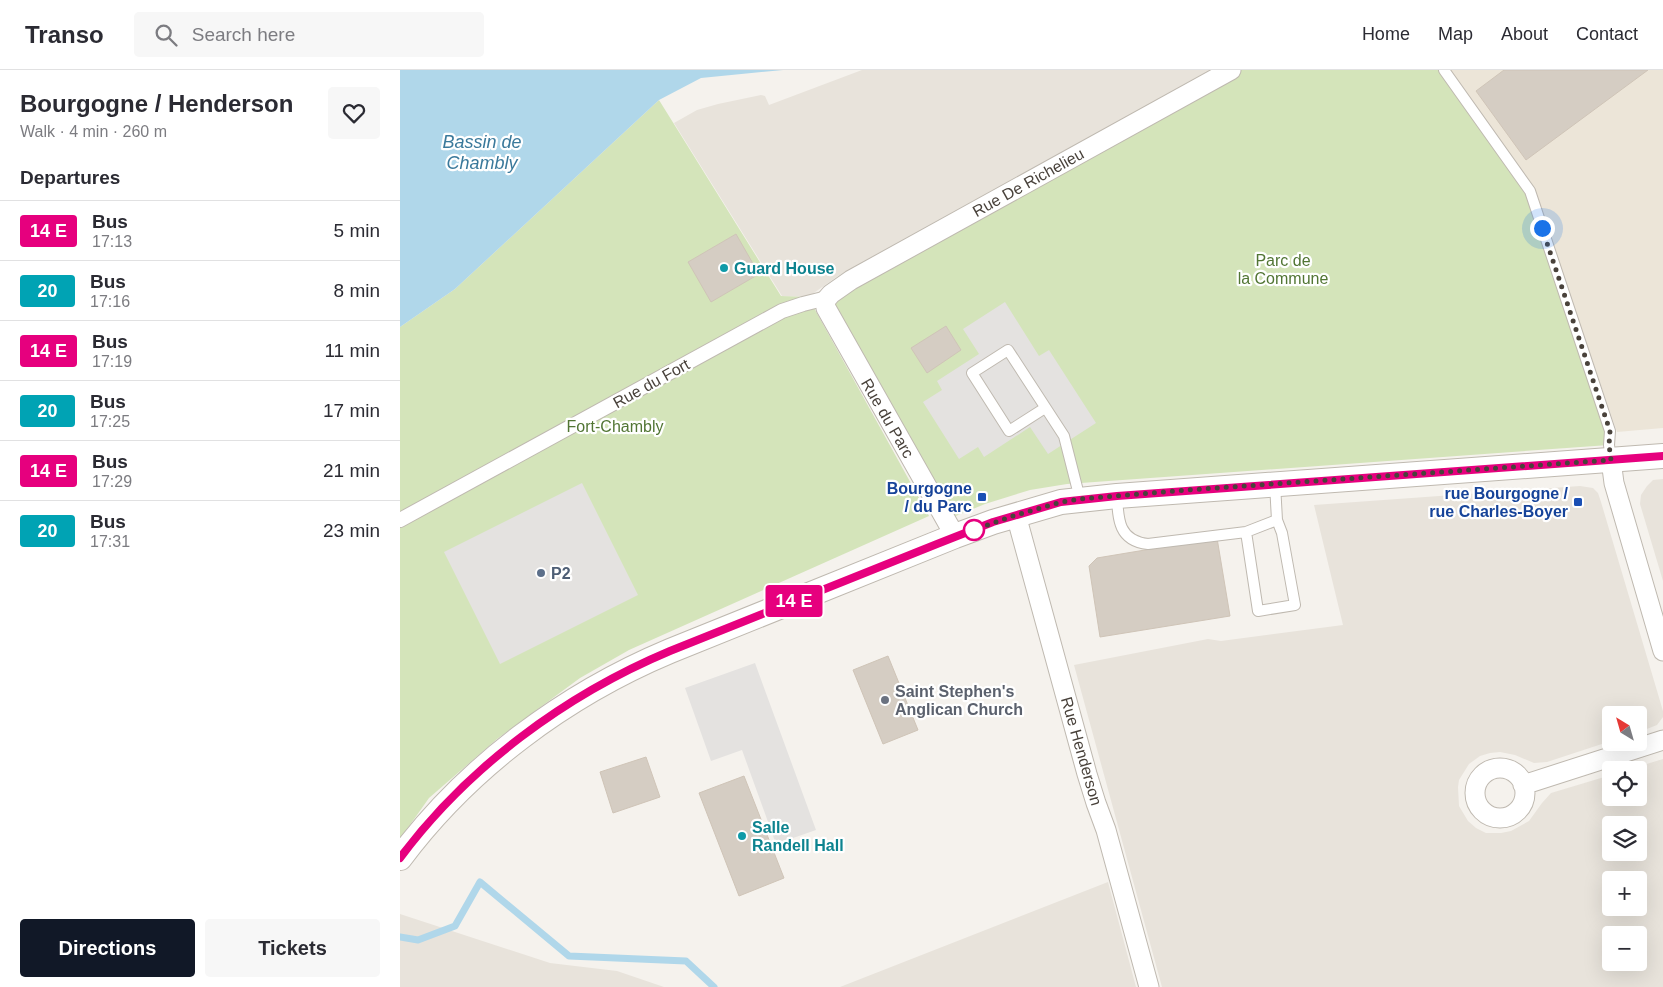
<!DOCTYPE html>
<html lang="en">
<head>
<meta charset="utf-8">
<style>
	body { margin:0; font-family:Helvetica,sans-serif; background:#f7f7f7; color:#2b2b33; height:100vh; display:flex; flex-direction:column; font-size:19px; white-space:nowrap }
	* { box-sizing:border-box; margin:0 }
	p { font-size:16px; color:#7c7c81 }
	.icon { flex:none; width:28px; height:28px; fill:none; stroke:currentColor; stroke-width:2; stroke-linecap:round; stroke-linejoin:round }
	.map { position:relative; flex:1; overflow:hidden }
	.details { display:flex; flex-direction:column; background:#fff; width:400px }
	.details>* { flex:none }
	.badge { padding:0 10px; border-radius:4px; font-size:18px; line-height:32px }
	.needle { width:32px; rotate:323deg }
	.buttons { position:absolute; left:1202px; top:636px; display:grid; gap:10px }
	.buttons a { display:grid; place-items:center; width:45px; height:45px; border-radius:5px; background:#fff; box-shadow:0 5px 20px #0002; font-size:25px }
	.you { position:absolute; width:25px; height:25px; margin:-12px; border:4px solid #fff; border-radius:50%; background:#1a73e8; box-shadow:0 0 0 8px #1a73e833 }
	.map>.badge { position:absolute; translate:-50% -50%; box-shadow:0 0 0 2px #fff }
	h2 { padding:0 20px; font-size:19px; line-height:45px }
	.round { display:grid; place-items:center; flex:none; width:52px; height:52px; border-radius:5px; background:#f7f7f7 }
	.head { display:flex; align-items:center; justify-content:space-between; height:85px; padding:0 20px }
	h1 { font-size:24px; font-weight:700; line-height:38px }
	.button { display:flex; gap:10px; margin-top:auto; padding:10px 20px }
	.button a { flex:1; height:58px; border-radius:5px; background:#111827; color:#fff; font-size:20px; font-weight:700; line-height:58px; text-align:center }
	.button a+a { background:#f7f7f7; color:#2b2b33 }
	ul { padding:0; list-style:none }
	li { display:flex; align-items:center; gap:15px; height:60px; padding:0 20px; border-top:1px solid #e1e1e2 }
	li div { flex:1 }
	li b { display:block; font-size:19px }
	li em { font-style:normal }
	li .badge { min-width:55px; font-weight:700; text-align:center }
	header { display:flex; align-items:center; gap:30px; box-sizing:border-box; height:70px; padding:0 25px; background:#fff; border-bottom:1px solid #e1e1e2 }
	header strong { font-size:24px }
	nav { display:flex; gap:28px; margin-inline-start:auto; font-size:18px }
	.search { width:350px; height:45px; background:#f7f7f7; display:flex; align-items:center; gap:12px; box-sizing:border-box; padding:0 18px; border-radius:5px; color:#7c7c81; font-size:19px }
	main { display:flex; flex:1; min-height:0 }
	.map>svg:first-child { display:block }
	.residential { fill:#e8e3db; fill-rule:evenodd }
	.education { fill:#ece5d8 }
	.green { fill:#d4e4ba }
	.parking { fill:#e4e2e0 }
	.water { fill:#b0d7ea }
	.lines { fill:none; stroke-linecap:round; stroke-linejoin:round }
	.stream { stroke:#b0d7ea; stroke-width:7 }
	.building { fill:#d5cdc3; stroke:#cfc4b7 }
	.service-casing { stroke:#bfb9b0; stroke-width:12 }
	.pedestrian-casing { stroke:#bfb9b0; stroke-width:16 }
	.minor-casing { stroke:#bfb9b0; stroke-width:21 }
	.tertiary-casing { stroke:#bfb9b0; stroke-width:26 }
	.service { stroke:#fff; stroke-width:10 }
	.pedestrian { stroke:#fff; stroke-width:14 }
	.minor { stroke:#fff; stroke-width:19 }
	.tertiary { stroke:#fff; stroke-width:24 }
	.line-casing { stroke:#fff; stroke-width:11 }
	.line { stroke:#e6007e; stroke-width:8 }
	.walk { stroke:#49423b; stroke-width:5; stroke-dasharray:0 9 }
	.culture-dot { fill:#0f9aa8; stroke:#fff; stroke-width:2 }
	.transit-dot { fill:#1a4fb4; stroke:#fff; stroke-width:2 }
	.stop-dot { fill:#fff; stroke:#e6007e; stroke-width:2.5 }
	.service-dot { fill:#5c6f8a; stroke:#fff; stroke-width:2 }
	.worship-dot { fill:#6b7280; stroke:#fff; stroke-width:2 }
	.labels { text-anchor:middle; stroke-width:4.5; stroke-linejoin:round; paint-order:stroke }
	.street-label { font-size:16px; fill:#49423b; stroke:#fff }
	.park-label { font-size:16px; fill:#517533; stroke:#fff }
	.culture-label { font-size:16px; font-weight:bold; fill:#0d838f; stroke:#fff; text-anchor:start }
	.transit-label { font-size:16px; font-weight:bold; fill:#164399; stroke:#fff; text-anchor:end }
	.service-label { font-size:16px; font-weight:bold; fill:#4e5e75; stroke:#fff; text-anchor:start }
	.worship-label { font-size:16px; font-weight:bold; fill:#5b616d; stroke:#fff; text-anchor:start }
	.water-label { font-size:18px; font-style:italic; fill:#3a799b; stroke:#fff }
</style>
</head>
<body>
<header>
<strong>Transo</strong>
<div class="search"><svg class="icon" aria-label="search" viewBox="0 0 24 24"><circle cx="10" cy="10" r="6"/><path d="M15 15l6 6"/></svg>Search here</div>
<nav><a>Home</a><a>Map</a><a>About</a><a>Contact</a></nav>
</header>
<main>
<section class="details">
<div class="head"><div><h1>Bourgogne / Henderson</h1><p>Walk · 4 min · 260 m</p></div><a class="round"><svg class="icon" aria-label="heart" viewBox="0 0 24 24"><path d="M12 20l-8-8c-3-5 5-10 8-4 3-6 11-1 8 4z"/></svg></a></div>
<h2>Departures</h2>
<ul>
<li><span class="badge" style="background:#e6007e;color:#fff">14 E</span><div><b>Bus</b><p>17:13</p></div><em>5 min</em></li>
<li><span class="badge" style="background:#00a3b4;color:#fff">20</span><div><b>Bus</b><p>17:16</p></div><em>8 min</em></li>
<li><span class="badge" style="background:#e6007e;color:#fff">14 E</span><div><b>Bus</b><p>17:19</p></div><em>11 min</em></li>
<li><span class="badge" style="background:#00a3b4;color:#fff">20</span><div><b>Bus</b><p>17:25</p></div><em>17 min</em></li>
<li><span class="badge" style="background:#e6007e;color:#fff">14 E</span><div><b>Bus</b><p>17:29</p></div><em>21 min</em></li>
<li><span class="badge" style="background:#00a3b4;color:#fff">20</span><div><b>Bus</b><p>17:31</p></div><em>23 min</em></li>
</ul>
<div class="button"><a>Directions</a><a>Tickets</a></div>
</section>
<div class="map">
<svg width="1263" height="917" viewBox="0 0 1263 917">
	<rect width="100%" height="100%" fill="#f5f2ed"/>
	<path class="residential" d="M 462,0 L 811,0 L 438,206 L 408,227 L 382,226 L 274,53 L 297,40 L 318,34 L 361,25 L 365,26 L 369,35 Z
		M 1263,409 L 1263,511 L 1240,434 L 1241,425 L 1247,416 L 1253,410 Z
		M 1180,416 L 1193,418 L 1198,423 L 1201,432 L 1263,641 L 1263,647 L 1257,655 L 1239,662 L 1239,645 L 1211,645 L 1211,671 L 1147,692 L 1134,693 L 1115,685 L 1100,682 L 1090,683 L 1080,686 L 1069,694 L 1059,710 L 1058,717 L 1059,736 L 1068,751 L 1076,758 L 1086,763 L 1101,763 L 1111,761 L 1129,751 L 1142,733 L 1151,723 L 1211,705 L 1211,728 L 1239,728 L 1239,700 L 1227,700 L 1263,689 L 1263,917 L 762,917 L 674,595 L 808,569 L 821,571 L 943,555 L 914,435 ZM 1211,755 L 1239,755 L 1239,782 L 1211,782 ZM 1211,810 L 1239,810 L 1239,838 L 1211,838 ZM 1211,865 L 1239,865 L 1239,892 L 1211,892 Z
		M 708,812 L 736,917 L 440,917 Z
		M 0,844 L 150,893 L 217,901 L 264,917 L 0,917 Z"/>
	<path class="education" d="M 1050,0 L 1263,0 L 1263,358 L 1217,362 L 1135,124 Z"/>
	<path class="green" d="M 831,0 L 1044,0 L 1130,121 L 1209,375 L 667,414 L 630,420 L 585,434 L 546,450 L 425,231 Z
		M 259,30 L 381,226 L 408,227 L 529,446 L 229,580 L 180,608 L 97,669 L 29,728 L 0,769 L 0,257 L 55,219 Z"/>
	<path class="parking" d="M 605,232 L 639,286 L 649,280 L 696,353 L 648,384 L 630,357 L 584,387 L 578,377 L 559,389 L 523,332 L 542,320 L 537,311 L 579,284 L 563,259 Z
		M 182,413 L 238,525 L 100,594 L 44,482 Z
		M 355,593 L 416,760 L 376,774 L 342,680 L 311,691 L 285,618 Z"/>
	<path class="water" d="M 0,0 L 383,0 L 301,8 L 259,30 L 55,219 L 0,257 Z"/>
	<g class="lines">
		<path class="stream" d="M 0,867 L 18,870 L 55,856 L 80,812 L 169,886 L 286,891 L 314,917"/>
	</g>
	<path class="building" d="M 1104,0 L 1248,0 L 1126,90 L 1076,21 Z
		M 336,164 L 359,204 L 311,232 L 288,192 Z
		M 546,256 L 561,280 L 527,303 L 511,278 Z
		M 817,468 L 830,546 L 700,567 L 689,496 L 697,488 Z
		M 488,586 L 518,660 L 483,674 L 453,600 Z
		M 246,687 L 260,727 L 213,743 L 200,702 Z
		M 344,706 L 384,808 L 339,826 L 299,723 Z"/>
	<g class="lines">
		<g class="service-casing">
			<path id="service" d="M 1044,0 L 1130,121 L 1210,361 L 1209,375 L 1211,390
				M 645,338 L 609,361 L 572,303 L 608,280 L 664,366 L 680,429
				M 717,426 C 718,450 719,471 748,474 L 846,462 L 877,450
				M 846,462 L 858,541 L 895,535 L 882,463 L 877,450 L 875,414"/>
		</g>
		<g class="pedestrian-casing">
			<path id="pedestrian" d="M 0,450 L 382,241 L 403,234 L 427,228"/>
		</g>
		<g class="minor-casing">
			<path id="minor" d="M 1211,390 L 1214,413 L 1263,581
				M 616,445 L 687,704 L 696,733 L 706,760 L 749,917
				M 555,466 L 426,238 L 425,231 L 431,224 L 451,210 L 831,0
				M1075 723a25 25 0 1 1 50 0a25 25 0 1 1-50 0Z
				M 1123,715 L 1263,670"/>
		</g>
		<g class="tertiary-casing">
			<path id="tertiary" d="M 0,788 C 68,697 165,625 270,581 L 555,466 L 593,452 L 661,432 L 717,426 L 1263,386"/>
		</g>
		<use href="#service" class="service"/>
		<use href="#pedestrian" class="pedestrian"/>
		<use href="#minor" class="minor"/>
		<use href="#tertiary" class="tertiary"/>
	</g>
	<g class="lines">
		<g class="line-casing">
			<path id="line" d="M 0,788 C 68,697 165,625 270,581 L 537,474 L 593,452 L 661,432 L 717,426 L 1263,386"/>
		</g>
		<use href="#line" class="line"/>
		<path class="walk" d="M 574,460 L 568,462 L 616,445 L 661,432 L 680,429 L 774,421 L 1211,390 L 1209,375 L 1210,361 L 1142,158"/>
	</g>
	<g class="culture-dot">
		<circle cx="324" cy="198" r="5"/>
		<circle cx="342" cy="766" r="5"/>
	</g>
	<g class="transit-dot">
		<rect x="577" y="422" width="10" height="10" rx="2.5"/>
		<rect x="1173" y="427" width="10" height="10" rx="2.5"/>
	</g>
	<circle class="stop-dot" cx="574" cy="460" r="10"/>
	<circle class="service-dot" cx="141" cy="503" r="5"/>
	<circle class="worship-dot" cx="485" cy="630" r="5"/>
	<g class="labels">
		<g class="street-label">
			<text transform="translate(628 112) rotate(-29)" y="6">Rue De Richelieu</text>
			<text transform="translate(251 313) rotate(-29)" y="6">Rue du Fort</text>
			<text transform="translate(488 348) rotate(60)" y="6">Rue du Parc</text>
			<text transform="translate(682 681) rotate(74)" y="6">Rue Henderson</text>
		</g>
		<g class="park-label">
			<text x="883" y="196">Parc de<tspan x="883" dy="18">la Commune</tspan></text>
			<text x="215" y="362">Fort-Chambly</text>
		</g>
		<g class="culture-label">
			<text x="334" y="204">Guard House</text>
			<text x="352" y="763">Salle<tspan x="352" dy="18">Randell Hall</tspan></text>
		</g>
		<g class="transit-label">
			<text x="572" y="424">Bourgogne<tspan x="572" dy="18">/ du Parc</tspan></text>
			<text x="1168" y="429">rue Bourgogne /<tspan x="1168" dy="18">rue Charles-Boyer</tspan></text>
		</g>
		<g class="service-label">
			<text x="151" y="509">P2</text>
		</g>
		<g class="worship-label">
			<text x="495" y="627">Saint Stephen's<tspan x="495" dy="18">Anglican Church</tspan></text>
		</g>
		<g class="water-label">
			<text x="82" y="78">Bassin de<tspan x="82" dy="21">Chambly</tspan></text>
		</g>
	</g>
</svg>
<div class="buttons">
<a><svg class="needle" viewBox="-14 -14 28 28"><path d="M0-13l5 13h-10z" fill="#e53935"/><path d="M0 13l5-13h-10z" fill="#7c7c81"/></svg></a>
<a><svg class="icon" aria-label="locate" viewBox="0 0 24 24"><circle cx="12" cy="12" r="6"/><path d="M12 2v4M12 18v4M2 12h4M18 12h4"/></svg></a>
<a><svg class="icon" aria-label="layers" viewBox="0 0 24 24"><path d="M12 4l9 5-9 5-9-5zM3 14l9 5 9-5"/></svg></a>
<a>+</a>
<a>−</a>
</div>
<div class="you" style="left:1142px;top:158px"></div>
<b class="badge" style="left:394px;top:531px;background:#e6007e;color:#fff">14 E</b>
</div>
</main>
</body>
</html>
